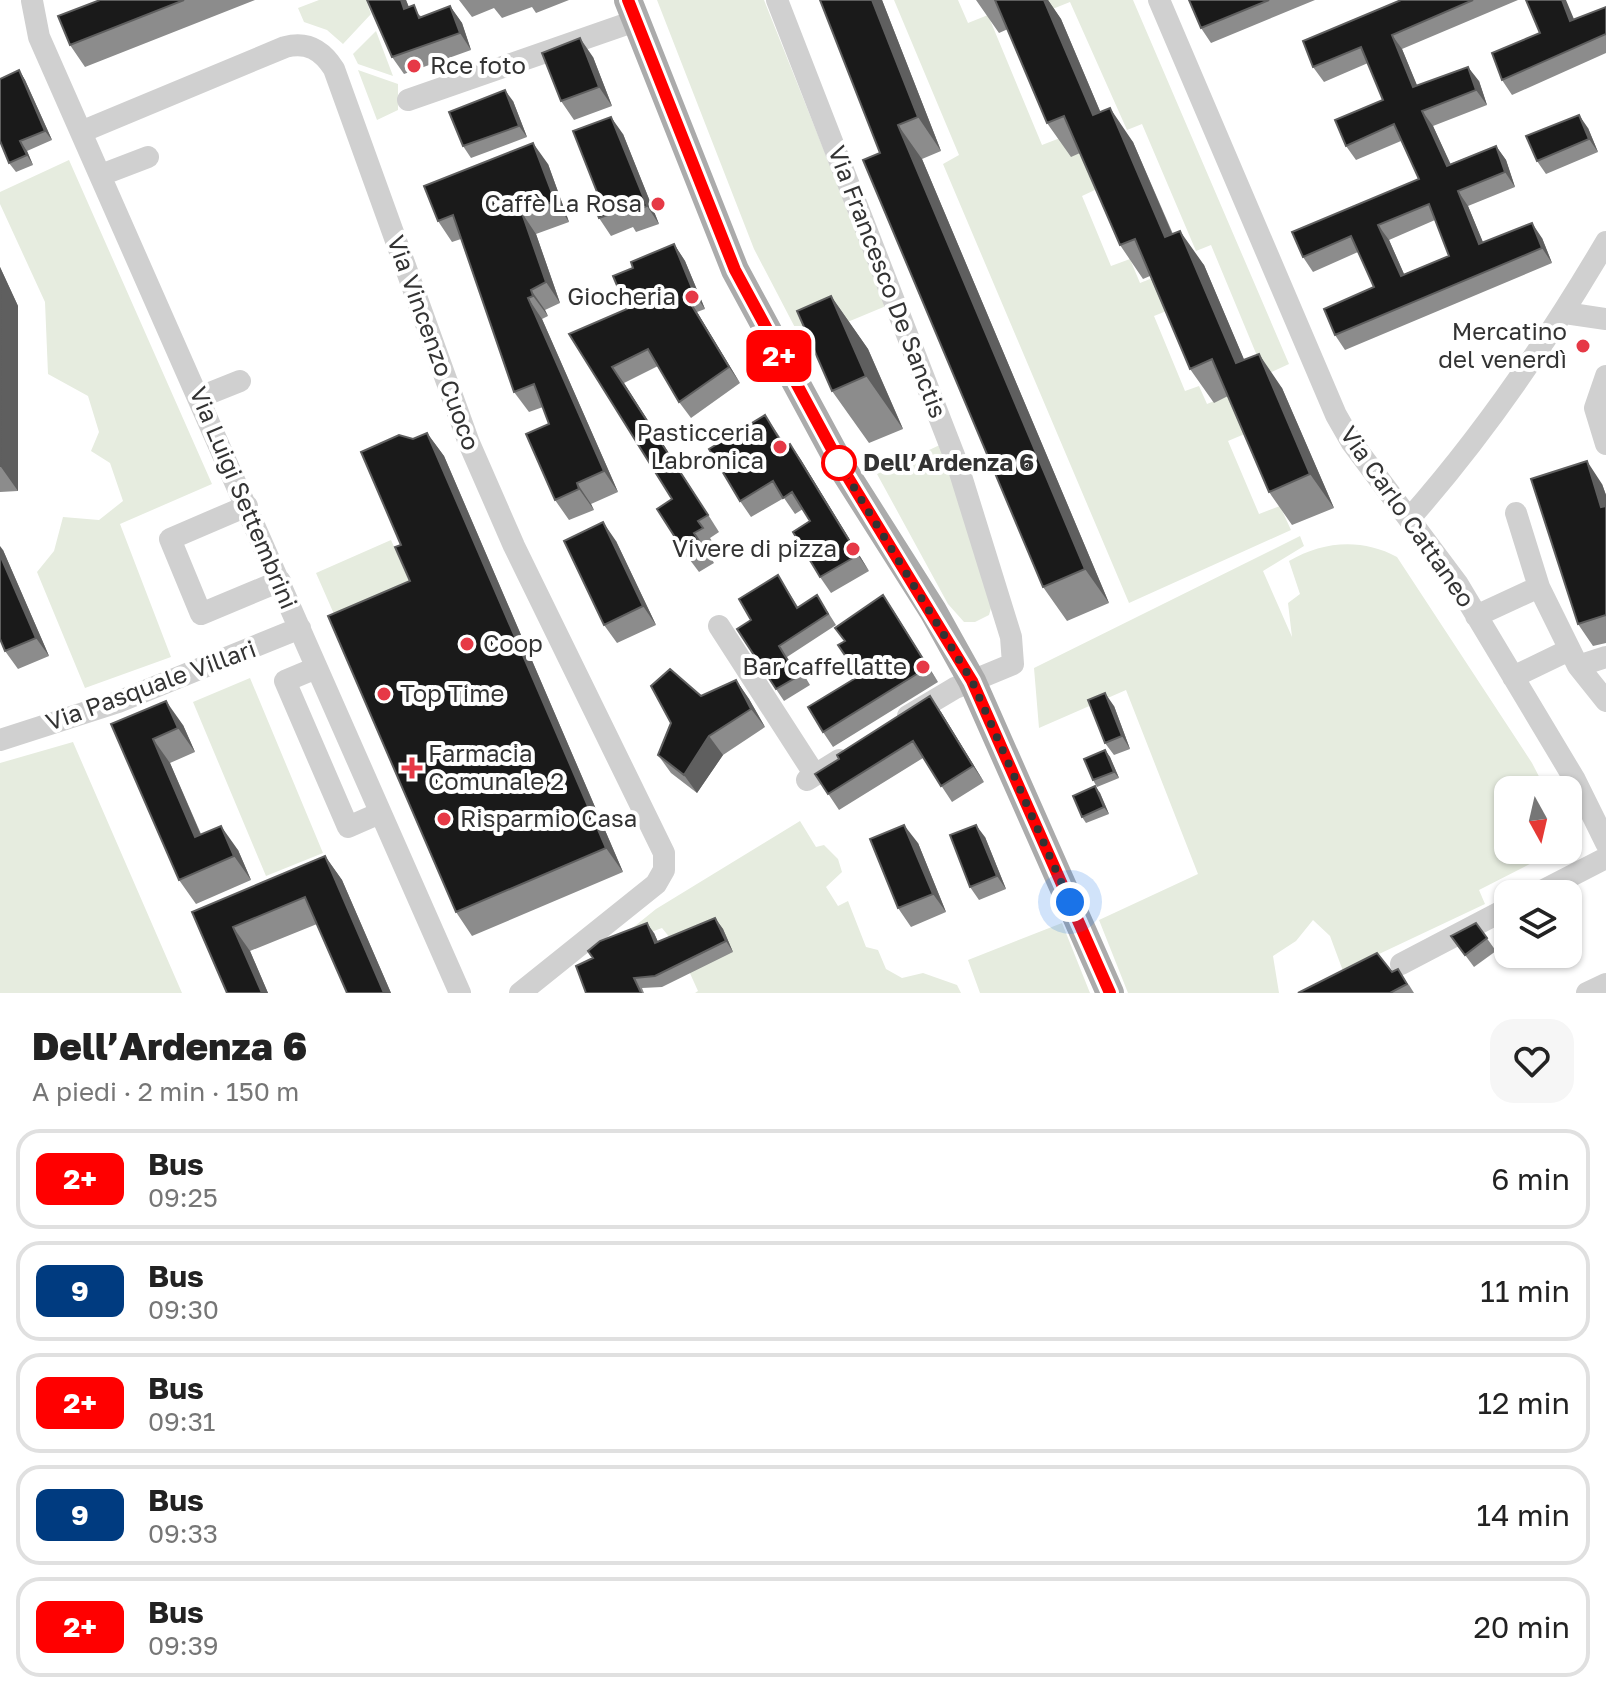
<!DOCTYPE html>
<html lang="it">
<head>
<meta charset="utf-8">
<style>
	body { margin:0; font-family:"Golos Text",sans-serif; background:#f6f6f6; color:#222; height:100vh; display:flex; flex-direction:column; font-size:30px; white-space:nowrap }
	* { box-sizing:border-box; margin:0 }
	p { font-size:26px; color:#767676 }
	.icon { flex:none; width:44px; height:44px; fill:none; stroke:currentColor; stroke-width:2; stroke-linecap:round; stroke-linejoin:round }
	.map { position:relative; height:993px; overflow:hidden }
	.details { display:flex; flex-direction:column; background:#fff; flex:1 }
	.details>* { flex:none }
	.badge { padding:0 16px; border-radius:12px; font-size:28px; line-height:52px }
	.needle { width:52px; rotate:172deg }
	.fabs { position:absolute; left:1494px; top:776px; display:grid; gap:16px }
	.fabs a { display:grid; place-items:center; width:88px; height:88px; border-radius:16px; background:#fff; box-shadow:0 2px 6px #0004; font-size:40px }
	.you { position:absolute; width:40px; height:40px; margin:-20px; border:6px solid #fff; border-radius:50%; background:#1a73e8; box-shadow:0 0 0 12px #1a73e833 }
	.map>.badge { position:absolute; translate:-50% -50%; box-shadow:0 0 0 4px #fff }
	.round { display:grid; place-items:center; flex:none; width:84px; height:84px; border-radius:24px; background:#f6f6f6 }
	.headline { display:flex; align-items:center; justify-content:space-between; height:136px; padding:0 32px }
	h1 { font-size:38px; font-weight:800; line-height:60px }
	ul { padding:0; list-style:none }
	li { display:flex; align-items:center; gap:24px; height:100px; margin:0 16px 12px; padding:0 16px; border:4px solid #e0e0e0; border-radius:24px }
	li div { flex:1 }
	li b { display:block; font-size:30px }
	li em { font-style:normal }
	li .badge { min-width:88px; font-weight:700; text-align:center }
	.map>svg:first-child { display:block }
	.green { fill:#e6ecdf }
	.lines { fill:none; stroke-linecap:round; stroke-linejoin:round }
	.minor { stroke:#d0d0d0; stroke-width:22 }
	.major { stroke:#ababab; stroke-width:28 }
	.wall { fill:#8c8c8c; fill-rule:evenodd }
	.shaded-wall { fill:#5f5f5f }
	.building { fill:#1a1a1a; stroke:#5f5f5f; stroke-width:2; fill-rule:evenodd }
	.line-casing { stroke:#fff; stroke-width:18 }
	.line { stroke:#f00; stroke-width:12 }
	.walk { stroke:#333; stroke-width:8; stroke-dasharray:0 14.4 }
	.poi-dot { fill:#e63946; stroke:#fff; stroke-width:3 }
	.stop-dot { fill:#fff; stroke:#f00; stroke-width:4 }
	.labels { text-anchor:middle; stroke-width:8; stroke-linejoin:round; paint-order:stroke }
	.poi-label { font-size:24px; fill:#333; stroke:#fff; text-anchor:end }
	.street-label { font-size:24px; fill:#333; stroke:#fff }
	.stop-label { font-size:24px; font-weight:bold; fill:#333; stroke:#fff; text-anchor:start }
</style>
</head>
<body>
<div class="map">
<svg width="1606" height="993" viewBox="0 0 1606 993">
	<rect width="100%" height="100%" fill="#fff"/>
	<path class="green" d="M 319,0 L 366,0 L 371,14 L 343,44 L 327,30 L 304,22 L 298,8 Z
		M 657,0 L 764,0 L 886,306 L 802,341 L 754,249 Z
		M 894,0 L 958,0 L 968,23 L 988,15 L 1042,145 L 1073,133 L 1097,189 L 1082,196 L 1111,266 L 1130,259 L 1140,283 L 1155,277 L 1169,310 L 1154,316 L 1185,391 L 1199,386 L 1207,404 L 1231,394 L 1247,433 L 1228,441 L 1259,514 L 1280,506 L 1291,530 L 1129,603 L 943,164 L 959,155 Z
		M 1046,0 L 1133,0 L 1289,364 L 1265,375 L 1211,245 L 1196,251 L 1142,124 L 1127,130 L 1070,2 L 1050,10 Z
		M 376,31 L 393,76 L 358,64 L 353,54 Z
		M 358,70 L 398,84 L 398,110 L 377,120 Z
		M 69,160 L 212,484 L 120,524 L 171,657 L 85,688 L 37,572 L 54,551 L 63,517 L 99,520 L 123,501 L 110,463 L 91,451 L 99,432 L 88,396 L 48,374 L 45,302 L 0,204 L 0,192 Z
		M 942,444 L 993,601 L 989,615 L 975,622 L 964,622 L 948,604 L 877,474 Z
		M 1300,536 L 1304,546 L 1263,571 L 1292,637 L 1288,603 L 1300,594 L 1289,561 C 1323,541 1362,538 1397,557 L 1532,763 L 1546,790 L 1508,790 L 1508,850 L 1557,850 L 1479,890 L 1485,904 L 1343,971 L 1330,936 L 1313,920 L 1296,941 L 1273,956 L 1279,993 L 1128,993 L 1099,920 L 1198,874 L 1126,690 L 1039,728 L 1034,668 Z
		M 391,540 L 416,596 L 341,630 L 316,573 Z
		M 250,678 L 323,853 L 266,876 L 193,702 Z
		M 73,742 L 182,993 L 0,993 L 0,763 Z
		M 800,821 L 816,847 L 824,845 L 838,859 L 842,872 L 826,887 L 838,906 L 848,901 L 866,947 L 878,950 L 886,969 L 902,978 L 923,973 L 957,985 L 961,993 L 695,993 L 698,991 L 679,949 L 662,928 L 627,941 L 588,964 L 656,909 Z
		M 1062,923 L 1090,993 L 980,993 L 968,960 Z"/>
	<g class="lines">
		<path class="minor" d="M 777,0 L 957,463 L 1011,637 L 1013,664 L 955,688 L 908,716
			M 1159,0 L 1336,415 L 1352,443 L 1457,583 L 1575,780 L 1606,843
			M 32,1 L 39,37 L 460,993
			M 408,100 L 635,21
			M 81,132 L 285,47 C 307,41 322,50 334,69 L 469,443 L 514,546 L 664,853 L 664,870 L 656,884 L 520,993
			M 101,175 L 148,157
			M 1565,313 L 1606,319
			M 1606,376 L 1595,408 L 1606,444
			M 200,397 L 240,381
			M 247,506 L 170,539 L 201,614 L 280,581
			M 1516,513 L 1539,587 L 1578,666 L 1606,657
			M 1410,518 C 1485,433 1549,339 1606,242
			M 1476,616 L 1539,587
			M 719,626 L 815,775
			M 1578,666 L 1606,701
			M 316,668 L 285,681 L 348,827 L 380,813
			M 1513,677 L 1569,650
			M 0,740 L 118,702 L 300,628
			M 807,780 L 839,760
			M 1536,894 L 1606,858
			M 1401,964 L 1508,908
			M 1587,993 L 1606,984"/>
		<path class="major" d="M 628,0 L 735,270 L 841,466 L 933,611 L 972,681 L 1110,993"/>
	</g>
	<path class="wall" d="M 100,0 L 255,0 L 85,67 L 70,45 Z
		M 367,0 L 406,0 L 409,7 L 422,17 L 450,6 L 462,23 L 471,50 L 404,74 L 392,57 Z
		M 459,0 L 569,0 L 536,13 L 532,7 L 502,18 L 494,8 L 472,17 Z
		M 820,0 L 882,0 L 941,151 L 922,159 L 1109,603 L 1067,621 L 1043,587 L 880,153 Z
		M 976,0 L 1048,0 L 1061,19 L 1100,111 L 1133,142 L 1173,234 L 1204,265 L 1244,360 L 1282,388 L 1334,508 L 1292,525 L 1269,492 L 1228,396 L 1214,403 L 1190,369 L 1150,276 L 1143,279 L 1120,245 L 1080,153 L 1071,157 L 1047,123 L 1008,29 L 999,33 Z
		M 1189,0 L 1315,0 L 1211,43 L 1201,28 Z
		M 1401,0 L 1518,0 L 1402,49 L 1417,86 L 1479,81 L 1487,105 L 1433,126 L 1450,164 L 1496,146 L 1506,160 L 1515,187 L 1468,206 L 1483,243 L 1542,238 L 1552,263 L 1345,350 L 1335,335 L 1374,287 L 1358,252 L 1313,272 L 1303,257 L 1419,179 L 1401,141 L 1356,160 L 1346,146 L 1383,100 L 1368,63 L 1324,82 L 1313,67 ZM 1435,220 L 1449,256 L 1404,274 L 1389,240 Z
		M 1606,7 L 1606,53 L 1512,95 L 1502,80 L 1540,33 Z
		M 593,57 L 612,106 L 574,120 L 561,101 Z
		M 19,70 L 25,80 L 52,140 L 27,151 L 33,165 L 16,172 L 9,163 Z
		M 513,101 L 527,137 L 471,158 L 463,146 Z
		M 1588,128 L 1598,152 L 1546,174 L 1537,161 Z
		M 623,134 L 659,224 L 636,232 L 633,227 L 611,236 L 599,218 L 597,192 Z
		M 548,164 L 569,222 L 536,234 L 560,303 L 545,310 L 548,316 L 542,319 L 618,492 L 591,504 L 594,510 L 569,520 L 555,500 L 549,424 L 543,407 L 529,412 L 514,392 L 461,239 L 452,242 L 438,221 Z
		M 674,244 L 685,261 L 705,309 L 697,312 L 740,383 L 691,418 L 679,402 L 658,366 L 624,383 L 719,532 L 710,538 L 714,544 L 706,549 L 714,563 L 699,572 L 687,556 L 672,499 L 569,334 L 627,309 L 633,268 Z
		M 0,267 L 18,306 L 18,491 L 0,492 Z
		M 831,296 L 868,349 L 903,429 L 869,443 L 832,391 Z
		M 765,415 L 786,446 L 790,444 L 801,460 L 869,571 L 831,593 L 820,577 L 810,521 L 803,509 L 795,514 L 784,498 L 751,517 L 740,501 Z
		M 427,433 L 444,456 L 623,872 L 472,936 L 456,912 L 410,581 L 401,545 L 413,439 Z
		M 1602,484 L 1606,495 L 1606,643 L 1593,646 L 1578,624 Z
		M 616,541 L 656,625 L 617,643 L 604,625 Z
		M 3,550 L 49,656 L 18,669 L 5,651 Z
		M 778,575 L 798,607 L 817,595 L 836,625 L 787,657 L 792,665 L 797,663 L 810,685 L 784,701 L 776,689 L 751,620 Z
		M 893,610 L 938,682 L 833,747 L 823,732 L 859,676 Z
		M 736,680 L 749,699 L 765,727 L 723,755 L 697,793 L 671,773 L 658,755 Z
		M 1114,706 L 1130,749 L 1114,755 L 1105,743 Z
		M 941,712 L 984,782 L 952,802 L 923,758 L 839,810 L 815,774 Z
		M 111,724 L 183,725 L 195,752 L 170,763 L 201,834 L 238,850 L 251,880 L 196,904 L 179,880 Z
		M 1105,750 L 1110,757 L 1119,778 L 1097,787 L 1093,780 Z
		M 1095,786 L 1100,793 L 1109,814 L 1086,823 L 1082,817 Z
		M 985,837 L 1006,889 L 979,900 L 970,887 Z
		M 918,843 L 946,912 L 911,927 L 898,908 Z
		M 325,856 L 342,880 L 391,993 L 347,993 L 317,924 L 250,951 L 268,993 L 227,993 L 192,912 Z
		M 715,918 L 723,929 L 733,952 L 662,987 L 642,988 L 644,993 L 586,993 L 654,933 L 658,942 Z
		M 1476,923 L 1496,951 L 1474,967 L 1451,936 Z
		M 1392,972 L 1409,985 L 1414,993 L 1298,993 Z"/>
	<path class="shaded-wall" d="M 401,0 L 406,0 L 416,26 L 404,9 Z
		M 872,0 L 882,0 L 941,151 L 918,117 Z
		M 1044,0 L 1048,0 L 1061,19 L 1116,149 L 1093,115 Z
		M 1562,0 L 1566,0 L 1581,36 L 1570,21 Z
		M 450,6 L 462,23 L 471,50 L 460,33 Z
		M 1392,35 L 1402,49 L 1424,102 L 1413,87 Z
		M 580,38 L 593,57 L 612,106 L 599,87 Z
		M 1468,67 L 1479,81 L 1487,105 L 1476,90 Z
		M 19,70 L 25,80 L 52,140 L 45,131 Z
		M 505,90 L 513,101 L 527,137 L 519,126 Z
		M 1110,108 L 1133,142 L 1188,271 L 1165,237 Z
		M 1422,111 L 1433,126 L 1458,180 L 1447,166 Z
		M 1579,115 L 1588,128 L 1598,152 L 1589,139 Z
		M 611,117 L 623,134 L 659,224 L 647,206 Z
		M 898,125 L 922,159 L 1109,603 L 1085,569 Z
		M 20,141 L 27,151 L 33,165 L 27,155 Z
		M 533,143 L 548,164 L 569,222 L 555,201 Z
		M 1496,146 L 1506,160 L 1515,187 L 1505,172 Z
		M 1458,191 L 1468,206 L 1490,259 L 1479,244 Z
		M 522,213 L 536,234 L 560,303 L 546,282 Z
		M 1532,223 L 1542,238 L 1552,263 L 1542,248 Z
		M 1378,225 L 1389,240 L 1411,290 L 1401,276 Z
		M 1180,231 L 1204,265 L 1260,397 L 1236,363 Z
		M 674,244 L 685,261 L 705,309 L 694,293 Z
		M 0,267 L 18,306 L 18,491 L 1,467 Z
		M 531,290 L 545,310 L 548,316 L 533,296 Z
		M 686,296 L 697,312 L 740,383 L 729,367 Z
		M 831,296 L 868,349 L 903,429 L 866,376 Z
		M 528,298 L 542,319 L 618,492 L 604,471 Z
		M 1259,354 L 1282,388 L 1334,508 L 1310,474 Z
		M 612,367 L 624,383 L 719,532 L 708,515 Z
		M 427,433 L 444,456 L 623,872 L 606,848 Z
		M 790,444 L 801,460 L 869,571 L 858,555 Z
		M 1587,461 L 1602,484 L 1606,495 L 1606,514 L 1601,507 Z
		M 577,483 L 591,504 L 594,510 L 579,489 Z
		M 603,522 L 616,541 L 656,625 L 643,606 Z
		M 0,546 L 3,550 L 49,656 L 36,638 L 0,555 Z
		M 883,595 L 893,610 L 938,682 L 928,667 Z
		M 736,680 L 749,699 L 765,727 L 751,709 Z
		M 1105,693 L 1114,706 L 1130,749 L 1122,736 Z
		M 930,696 L 941,712 L 984,782 L 973,766 Z
		M 166,701 L 183,725 L 195,752 L 178,728 Z
		M 709,736 L 723,755 L 697,793 L 684,775 Z
		M 153,739 L 170,763 L 212,861 L 195,837 Z
		M 1105,750 L 1110,757 L 1119,778 L 1114,772 Z
		M 1095,786 L 1100,793 L 1109,814 L 1104,807 Z
		M 904,825 L 918,843 L 946,912 L 933,894 Z
		M 976,825 L 985,837 L 1006,889 L 997,876 Z
		M 221,826 L 238,850 L 251,880 L 234,856 Z
		M 325,856 L 342,880 L 391,993 L 384,993 Z
		M 715,918 L 723,929 L 733,952 L 726,941 Z
		M 647,923 L 654,933 L 663,953 L 655,943 Z
		M 233,927 L 250,951 L 268,993 L 262,993 Z"/>
	<path class="building" d="M 100,0 L 184,0 L 70,45 L 58,16 Z
		M 367,0 L 401,0 L 404,9 L 414,5 L 419,18 L 450,6 L 460,33 L 392,57 Z
		M 820,0 L 872,0 L 918,117 L 898,125 L 1085,569 L 1043,587 L 863,160 L 880,153 Z
		M 995,0 L 1044,0 L 1093,115 L 1110,108 L 1165,237 L 1180,231 L 1236,363 L 1259,354 L 1310,474 L 1269,492 L 1212,359 L 1190,369 L 1135,239 L 1120,245 L 1064,116 L 1047,123 Z
		M 1189,0 L 1269,0 L 1201,28 Z
		M 1401,0 L 1473,0 L 1392,35 L 1413,87 L 1468,67 L 1476,90 L 1422,111 L 1447,166 L 1496,146 L 1505,172 L 1458,191 L 1479,244 L 1532,223 L 1542,248 L 1335,335 L 1324,309 L 1374,287 L 1351,236 L 1303,257 L 1292,232 L 1419,179 L 1394,124 L 1346,146 L 1335,120 L 1383,100 L 1361,47 L 1313,67 L 1303,41 ZM 1429,204 L 1449,256 L 1401,276 L 1378,225 Z
		M 1526,0 L 1562,0 L 1570,21 L 1606,7 L 1606,34 L 1502,80 L 1492,53 L 1540,33 Z
		M 580,38 L 599,87 L 561,101 L 542,53 Z
		M 19,70 L 45,131 L 20,141 L 27,155 L 9,163 L 0,141 L 0,79 Z
		M 505,90 L 519,126 L 463,146 L 449,112 Z
		M 1579,115 L 1589,139 L 1537,161 L 1526,136 Z
		M 611,117 L 647,206 L 624,215 L 622,210 L 599,218 L 590,195 L 597,192 L 573,131 Z
		M 533,143 L 555,201 L 522,213 L 546,282 L 531,290 L 533,296 L 528,298 L 604,471 L 577,483 L 579,489 L 555,500 L 526,434 L 549,424 L 534,384 L 514,392 L 453,215 L 438,221 L 424,186 Z
		M 674,244 L 694,293 L 686,296 L 729,367 L 679,402 L 648,349 L 612,367 L 708,515 L 698,521 L 703,528 L 694,533 L 703,547 L 687,556 L 657,509 L 672,499 L 569,334 L 627,309 L 613,276 L 633,268 L 631,262 Z
		M 0,279 L 1,282 L 0,467 Z
		M 831,296 L 866,376 L 832,391 L 797,311 Z
		M 765,415 L 784,447 L 790,444 L 858,555 L 820,577 L 793,532 L 810,521 L 792,492 L 783,498 L 773,481 L 740,501 L 709,449 Z
		M 427,433 L 606,848 L 456,912 L 328,616 L 410,581 L 395,547 L 401,545 L 361,452 L 399,435 L 413,439 Z
		M 1587,461 L 1601,507 L 1606,506 L 1606,615 L 1578,624 L 1531,479 Z
		M 603,522 L 643,606 L 604,625 L 564,541 Z
		M 0,555 L 36,638 L 5,651 L 0,639 Z
		M 778,575 L 797,608 L 817,595 L 828,614 L 779,646 L 791,666 L 797,663 L 802,674 L 776,689 L 737,629 L 751,620 L 739,599 Z
		M 883,595 L 928,667 L 823,732 L 808,707 L 859,676 L 838,645 L 845,641 L 835,628 Z
		M 670,669 L 701,696 L 736,680 L 751,709 L 709,736 L 684,775 L 658,755 L 671,723 L 651,686 Z
		M 1105,693 L 1122,736 L 1105,743 L 1088,700 Z
		M 930,696 L 973,766 L 941,786 L 913,741 L 828,794 L 815,774 L 839,759 L 837,755 Z
		M 166,701 L 178,728 L 153,739 L 195,837 L 221,826 L 234,856 L 179,880 L 111,724 Z
		M 1105,750 L 1114,772 L 1093,780 L 1084,759 Z
		M 1095,786 L 1104,807 L 1082,817 L 1073,796 Z
		M 904,825 L 933,894 L 898,908 L 870,839 Z
		M 976,825 L 997,876 L 970,887 L 950,835 Z
		M 325,856 L 384,993 L 347,993 L 305,897 L 233,927 L 262,993 L 227,993 L 192,912 Z
		M 715,918 L 726,941 L 655,976 L 634,978 L 641,993 L 586,993 L 576,966 L 593,958 L 588,951 L 600,941 L 647,923 L 655,943 Z
		M 1476,923 L 1487,938 L 1465,955 L 1451,936 Z
		M 1377,953 L 1392,972 L 1398,969 L 1407,984 L 1390,993 L 1298,993 Z"/>
	<g class="lines">
		<g class="line-casing">
			<path id="line" d="M 628,0 L 735,270 L 841,466 L 972,681 L 1110,993"/>
		</g>
		<use href="#line" class="line"/>
		<path class="walk" d="M 839,463 L 972,681 L 1070,902"/>
	</g>
	<g class="poi-dot">
		<circle cx="414" cy="66" r="8"/>
		<circle cx="658" cy="204" r="8"/>
		<circle cx="692" cy="297" r="8"/>
		<circle cx="1583" cy="346" r="8"/>
		<circle cx="780" cy="447" r="8"/>
		<circle cx="853" cy="549" r="8"/>
		<circle cx="467" cy="644" r="8"/>
		<circle cx="923" cy="667" r="8"/>
		<circle cx="384" cy="694" r="8"/>
		<path d="M408 756h8v8h8v8h-8v8h-8v-8h-8v-8h8z"/>
		<circle cx="444" cy="819" r="8"/>
	</g>
	<circle class="stop-dot" cx="839" cy="463" r="16"/>
	<g class="labels">
		<g class="poi-label">
			<text x="430" y="74" text-anchor="start">Rce foto</text>
			<text x="642" y="212">Caffè La Rosa</text>
			<text x="676" y="305">Giocheria</text>
			<text x="1567" y="340">Mercatino<tspan x="1567" dy="28">del venerdì</tspan></text>
			<text x="764" y="441">Pasticceria<tspan x="764" dy="28">Labronica</tspan></text>
			<text x="837" y="557">Vivere di pizza</text>
			<text x="483" y="652" text-anchor="start">Coop</text>
			<text x="907" y="675">Bar caffellatte</text>
			<text x="400" y="702" text-anchor="start">Top Time</text>
			<text x="428" y="762" text-anchor="start">Farmacia<tspan x="428" dy="28">Comunale 2</tspan></text>
			<text x="460" y="827" text-anchor="start">Risparmio Casa</text>
		</g>
		<g class="street-label">
			<text transform="translate(887 282) rotate(69)" y="8">Via Francesco De Sanctis</text>
			<text transform="translate(433 343) rotate(70)" y="8">Via Vincenzo Cuoco</text>
			<text transform="translate(243 498) rotate(67)" y="8">Via Luigi Settembrini</text>
			<text transform="translate(1407 517) rotate(55)" y="8">Via Carlo Cattaneo</text>
			<text transform="translate(151 686) rotate(-20)" y="8">Via Pasquale Villari</text>
		</g>
		<g class="stop-label">
			<text x="863" y="471">Dell’Ardenza 6</text>
		</g>
	</g>
</svg>
<div class="fabs">
<a><svg class="needle" viewBox="-14 -14 28 28"><path d="M0-13l5 13h-10z" fill="#e53935"/><path d="M0 13l5-13h-10z" fill="#767676"/></svg></a>
<a><svg class="icon" aria-label="layers" viewBox="0 0 24 24"><path d="M12 4l9 5-9 5-9-5zM3 14l9 5 9-5"/></svg></a>
</div>
<div class="you" style="left:1070px;top:902px"></div>
<b class="badge" style="left:779px;top:356px;background:#f00;color:#fff">2+</b>
</div>
<section class="details">
<div class="headline"><div><h1>Dell’Ardenza 6</h1><p>A piedi · 2 min · 150 m</p></div><a class="round"><svg class="icon" aria-label="heart" viewBox="0 0 24 24"><path d="M12 20l-8-8c-3-5 5-10 8-4 3-6 11-1 8 4z"/></svg></a></div>
<ul>
<li><span class="badge" style="background:#f00;color:#fff">2+</span><div><b>Bus</b><p>09:25</p></div><em>6 min</em></li>
<li><span class="badge" style="background:#003b80;color:#fff">9</span><div><b>Bus</b><p>09:30</p></div><em>11 min</em></li>
<li><span class="badge" style="background:#f00;color:#fff">2+</span><div><b>Bus</b><p>09:31</p></div><em>12 min</em></li>
<li><span class="badge" style="background:#003b80;color:#fff">9</span><div><b>Bus</b><p>09:33</p></div><em>14 min</em></li>
<li><span class="badge" style="background:#f00;color:#fff">2+</span><div><b>Bus</b><p>09:39</p></div><em>20 min</em></li>
</ul>
</section>
</body>
</html>
